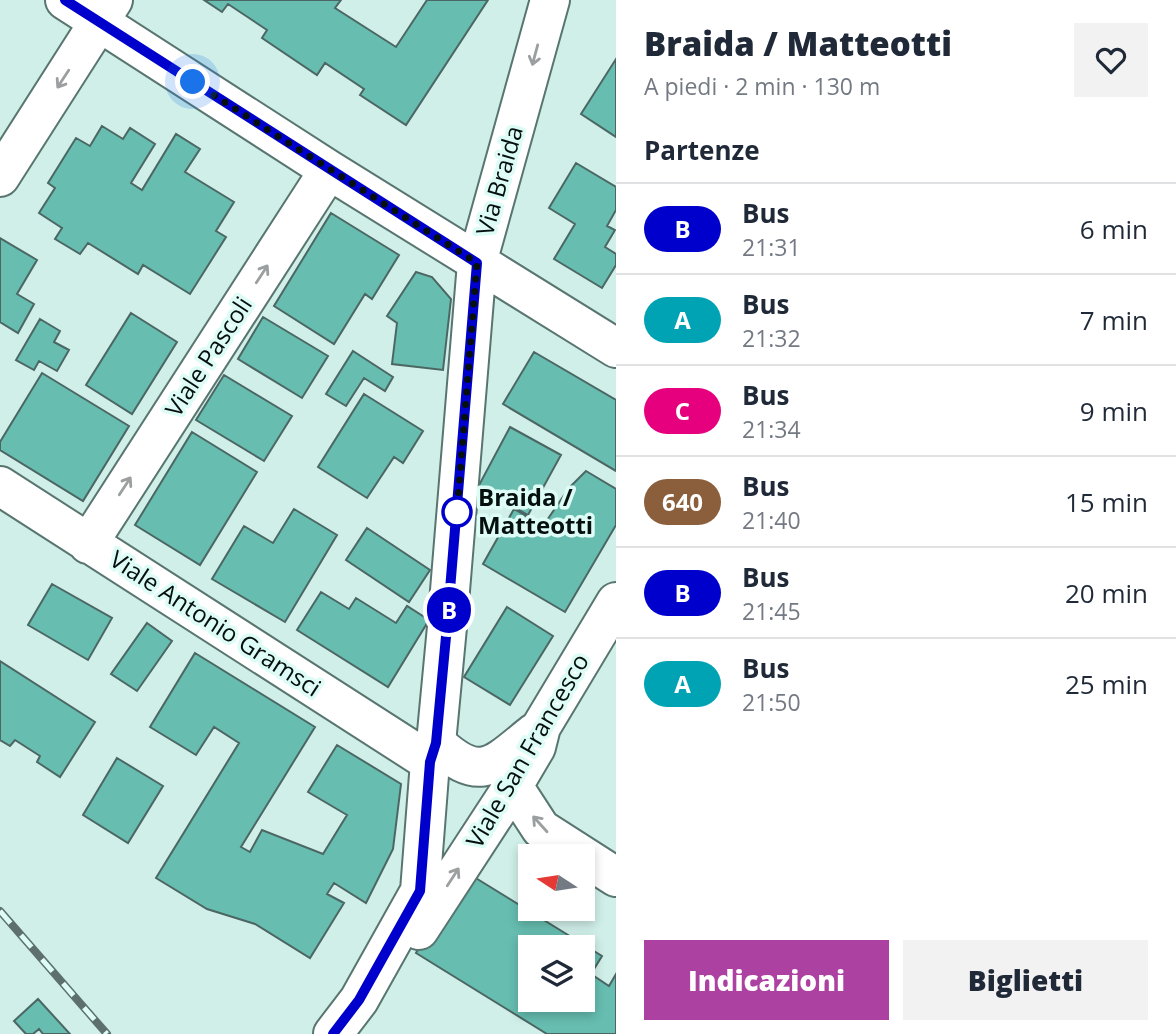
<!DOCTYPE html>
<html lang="it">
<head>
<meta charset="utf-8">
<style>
	body { margin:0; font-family:"Open Sans",sans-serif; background:#f2f2f3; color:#1f2937; height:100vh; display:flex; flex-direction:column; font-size:26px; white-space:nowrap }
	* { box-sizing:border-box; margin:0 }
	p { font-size:23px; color:#747a83 }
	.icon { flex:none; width:38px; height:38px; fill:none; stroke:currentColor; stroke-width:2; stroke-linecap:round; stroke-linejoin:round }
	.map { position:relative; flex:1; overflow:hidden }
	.sheet { display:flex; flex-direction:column; background:#fff; width:560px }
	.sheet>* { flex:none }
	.badge { padding:0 14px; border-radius:23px; font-size:24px; line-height:46px }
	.needle { width:46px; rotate:282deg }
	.fabs { position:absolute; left:518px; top:844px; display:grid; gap:14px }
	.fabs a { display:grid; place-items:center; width:77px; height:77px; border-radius:0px; background:#fff; box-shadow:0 4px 10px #0003; font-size:35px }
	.you { position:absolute; width:35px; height:35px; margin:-18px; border:5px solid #fff; border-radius:50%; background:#1a73e8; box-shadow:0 0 0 10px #1a73e833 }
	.map>.badge { position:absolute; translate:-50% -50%; box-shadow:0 0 0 4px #fff }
	h2 { padding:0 28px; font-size:26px; line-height:63px }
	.round { display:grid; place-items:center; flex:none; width:74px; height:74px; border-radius:0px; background:#f2f2f3 }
	.head { display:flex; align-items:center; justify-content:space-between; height:119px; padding:0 28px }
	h1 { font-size:33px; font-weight:800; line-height:52px }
	.primary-button { display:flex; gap:14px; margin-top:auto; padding:14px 28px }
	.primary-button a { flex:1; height:80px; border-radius:0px; background:#ac41a1; color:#fff; font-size:28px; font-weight:800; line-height:80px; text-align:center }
	.primary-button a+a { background:#f2f2f3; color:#1f2937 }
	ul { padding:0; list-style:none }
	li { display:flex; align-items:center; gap:21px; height:91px; padding:0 28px; border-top:2px solid #e0e1e3 }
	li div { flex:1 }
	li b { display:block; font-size:26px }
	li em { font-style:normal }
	li .badge { min-width:77px; font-weight:700; text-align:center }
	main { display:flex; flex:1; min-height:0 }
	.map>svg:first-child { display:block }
	.building { fill:#66bdb0; stroke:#4c6763; stroke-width:2; fill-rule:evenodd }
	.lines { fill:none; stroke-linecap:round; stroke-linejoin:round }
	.minor-casing { stroke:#597570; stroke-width:42 }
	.minor { stroke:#fff; stroke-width:38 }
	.rail-casing { stroke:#5d706d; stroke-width:8 }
	.rail { stroke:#ddfcf6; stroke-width:5; stroke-dasharray:16; stroke-linecap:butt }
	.oneway { stroke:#9b9f9f }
	.line-casing { stroke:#fff; stroke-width:16 }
	.line { stroke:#0000cd; stroke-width:10 }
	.walk { stroke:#050f0e; stroke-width:7; stroke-dasharray:0 12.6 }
	.stop-dot { fill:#fff; stroke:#0000cd; stroke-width:3.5 }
	.labels { text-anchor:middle; stroke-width:7; stroke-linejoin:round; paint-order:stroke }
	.street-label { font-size:24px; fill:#050f0e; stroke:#ddfcf6 }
	.stop-label { font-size:24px; font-weight:bold; fill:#050f0e; stroke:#ddfcf6; text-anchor:start }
</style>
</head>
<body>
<main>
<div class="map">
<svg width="616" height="1034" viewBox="0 0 616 1034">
	<rect width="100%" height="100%" fill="#d0efe9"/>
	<path class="building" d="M 204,0 L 341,0 L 335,8 L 396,47 L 427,0 L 488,0 L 406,125 L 360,95 L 364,89 L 325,63 L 317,75 L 262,38 L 267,30 L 228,4 L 222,12 Z
		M 616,59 L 616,137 L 581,114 Z
		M 102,126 L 123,139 L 130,128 L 155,144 L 131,183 L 142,190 L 176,134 L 200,149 L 185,172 L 234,202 L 216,231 L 226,237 L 190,294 L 143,265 L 138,274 L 88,243 L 80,254 L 55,239 L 62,228 L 39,213 L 55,188 L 48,183 L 76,138 L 90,146 Z
		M 576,163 L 616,187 L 616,210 L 607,226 L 615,230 L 605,247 L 616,254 L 616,265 L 602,288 L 554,259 L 575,224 L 549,208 Z
		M 331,213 L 399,255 L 372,299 L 365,294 L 334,344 L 274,306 Z
		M 0,238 L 37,260 L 17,294 L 34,304 L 18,333 L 0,322 Z
		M 416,272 L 432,277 L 451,299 L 443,370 L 392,364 L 397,323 L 387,316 Z
		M 131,313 L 177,342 L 132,414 L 86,385 Z
		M 263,317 L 328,356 L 302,398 L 238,359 Z
		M 40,319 L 60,331 L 54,342 L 69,350 L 57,371 L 39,361 L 34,370 L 16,360 Z
		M 353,351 L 393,377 L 385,391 L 364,378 L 346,406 L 326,394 Z
		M 534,352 L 616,400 L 616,471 L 503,404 Z
		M 42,373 L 129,426 L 83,501 L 0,450 L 0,442 Z
		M 224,375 L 292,416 L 264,461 L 196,420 Z
		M 364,394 L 423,431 L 403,463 L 394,457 L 367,498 L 318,467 Z
		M 510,427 L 561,455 L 528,515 L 478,487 Z
		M 192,432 L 257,472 L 200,565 L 135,525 Z
		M 586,471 L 616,489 L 616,525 L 565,612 L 483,564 L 514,509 L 543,526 L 569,488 Z
		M 294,509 L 337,535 L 285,622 L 212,579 L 244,526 L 273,543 Z
		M 367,528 L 430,570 L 409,602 L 346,560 Z
		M 52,584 L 112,618 L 88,660 L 28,625 Z
		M 321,592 L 349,609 L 356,598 L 396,623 L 407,606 L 429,620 L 388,687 L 297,630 Z
		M 507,607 L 553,636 L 510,705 L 464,677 Z
		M 147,623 L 172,641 L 137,691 L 111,674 Z
		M 195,653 L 315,727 L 241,847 L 250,852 L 262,830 L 323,854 L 347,815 L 308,792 L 337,745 L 401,784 L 393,849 L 366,903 L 334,883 L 327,894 L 344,903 L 310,958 L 255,924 L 207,909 L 156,878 L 239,743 L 214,727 L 196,755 L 150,727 Z
		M 0,661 L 95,722 L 60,777 L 37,762 L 40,756 L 15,740 L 10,746 L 0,740 Z
		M 117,758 L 163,786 L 128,843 L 83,815 Z
		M 466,872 L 602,956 L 591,974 L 609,986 L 616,974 L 616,1034 L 547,1034 L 416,953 ZM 530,947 L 583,947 L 583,999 L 530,999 Z
		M 38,999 L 70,1034 L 43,1034 L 39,1029 L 33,1034 L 26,1034 L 14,1021 Z"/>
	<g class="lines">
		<g class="minor-casing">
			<path id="minor" d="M 65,0 L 329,170 L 616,348
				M 0,177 L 113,0
				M 0,486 L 430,762
				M 88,544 L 329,170
				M 436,743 C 481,785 494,765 534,733
				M 513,786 L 541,829 L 616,877
				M 419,930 L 513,786 L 536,747 L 541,727 L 616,602
				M 333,1034 L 359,1000 L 420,891 L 430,762 L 436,743 L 447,627 L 477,263 L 550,0"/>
		</g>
		<use href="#minor" class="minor"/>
		<g class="rail-casing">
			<path id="rail" d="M 0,911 L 107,1034"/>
		</g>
		<use href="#rail" class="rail"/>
	</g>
	<defs><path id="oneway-shaft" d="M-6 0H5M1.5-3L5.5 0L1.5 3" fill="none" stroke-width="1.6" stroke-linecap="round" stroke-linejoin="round" transform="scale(1.75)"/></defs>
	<g class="oneway">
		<use href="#oneway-shaft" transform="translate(535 55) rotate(105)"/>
		<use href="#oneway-shaft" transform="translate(63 79) rotate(123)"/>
		<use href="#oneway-shaft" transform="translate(262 274) rotate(-57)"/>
		<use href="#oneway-shaft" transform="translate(125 486) rotate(-57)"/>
		<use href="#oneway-shaft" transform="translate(540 824) rotate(-132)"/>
		<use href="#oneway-shaft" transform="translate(453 877) rotate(-57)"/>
	</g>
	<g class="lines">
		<g class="line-casing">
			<path id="line" d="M 65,0 L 477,263 L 447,626 L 436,743 L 430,762 L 420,891 L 359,1000 L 333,1034"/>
		</g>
		<use href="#line" class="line"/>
		<path class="walk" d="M 193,82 L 477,263 L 457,512"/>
	</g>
	<circle class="stop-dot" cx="457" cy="512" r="14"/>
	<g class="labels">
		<g class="street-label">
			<text transform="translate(500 181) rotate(-74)" y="8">Via Braida</text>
			<text transform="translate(209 357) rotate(-57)" y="8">Viale Pascoli</text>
			<text transform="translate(215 624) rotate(33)" y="8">Viale Antonio Gramsci</text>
			<text transform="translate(528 751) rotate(-60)" y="8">Viale San Francesco</text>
		</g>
		<g class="stop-label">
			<text x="478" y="506">Braida /<tspan x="478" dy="28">Matteotti</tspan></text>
		</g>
	</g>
</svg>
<div class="fabs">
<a><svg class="needle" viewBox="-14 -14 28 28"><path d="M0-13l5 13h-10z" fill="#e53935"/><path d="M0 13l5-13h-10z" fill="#747a83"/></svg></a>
<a><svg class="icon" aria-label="layers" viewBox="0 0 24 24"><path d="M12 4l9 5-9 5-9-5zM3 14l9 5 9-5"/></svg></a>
</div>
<div class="you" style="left:193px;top:82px"></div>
<b class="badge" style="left:449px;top:610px;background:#0000cd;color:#fff">B</b>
</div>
<section class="sheet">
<div class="head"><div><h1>Braida / Matteotti</h1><p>A piedi · 2 min · 130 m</p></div><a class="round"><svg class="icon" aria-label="heart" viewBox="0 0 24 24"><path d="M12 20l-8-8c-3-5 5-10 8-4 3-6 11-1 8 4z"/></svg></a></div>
<h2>Partenze</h2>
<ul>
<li><span class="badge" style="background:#0000cd;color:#fff">B</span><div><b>Bus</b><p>21:31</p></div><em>6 min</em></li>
<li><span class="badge" style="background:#00a3b4;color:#fff">A</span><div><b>Bus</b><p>21:32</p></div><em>7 min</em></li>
<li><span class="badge" style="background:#e6007e;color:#fff">C</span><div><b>Bus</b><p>21:34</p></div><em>9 min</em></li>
<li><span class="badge" style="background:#8b5e3c;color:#fff">640</span><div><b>Bus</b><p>21:40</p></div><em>15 min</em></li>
<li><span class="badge" style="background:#0000cd;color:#fff">B</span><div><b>Bus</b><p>21:45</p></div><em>20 min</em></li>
<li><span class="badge" style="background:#00a3b4;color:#fff">A</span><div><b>Bus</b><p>21:50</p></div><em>25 min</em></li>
</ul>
<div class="primary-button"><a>Indicazioni</a><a>Biglietti</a></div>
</section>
</main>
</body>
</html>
